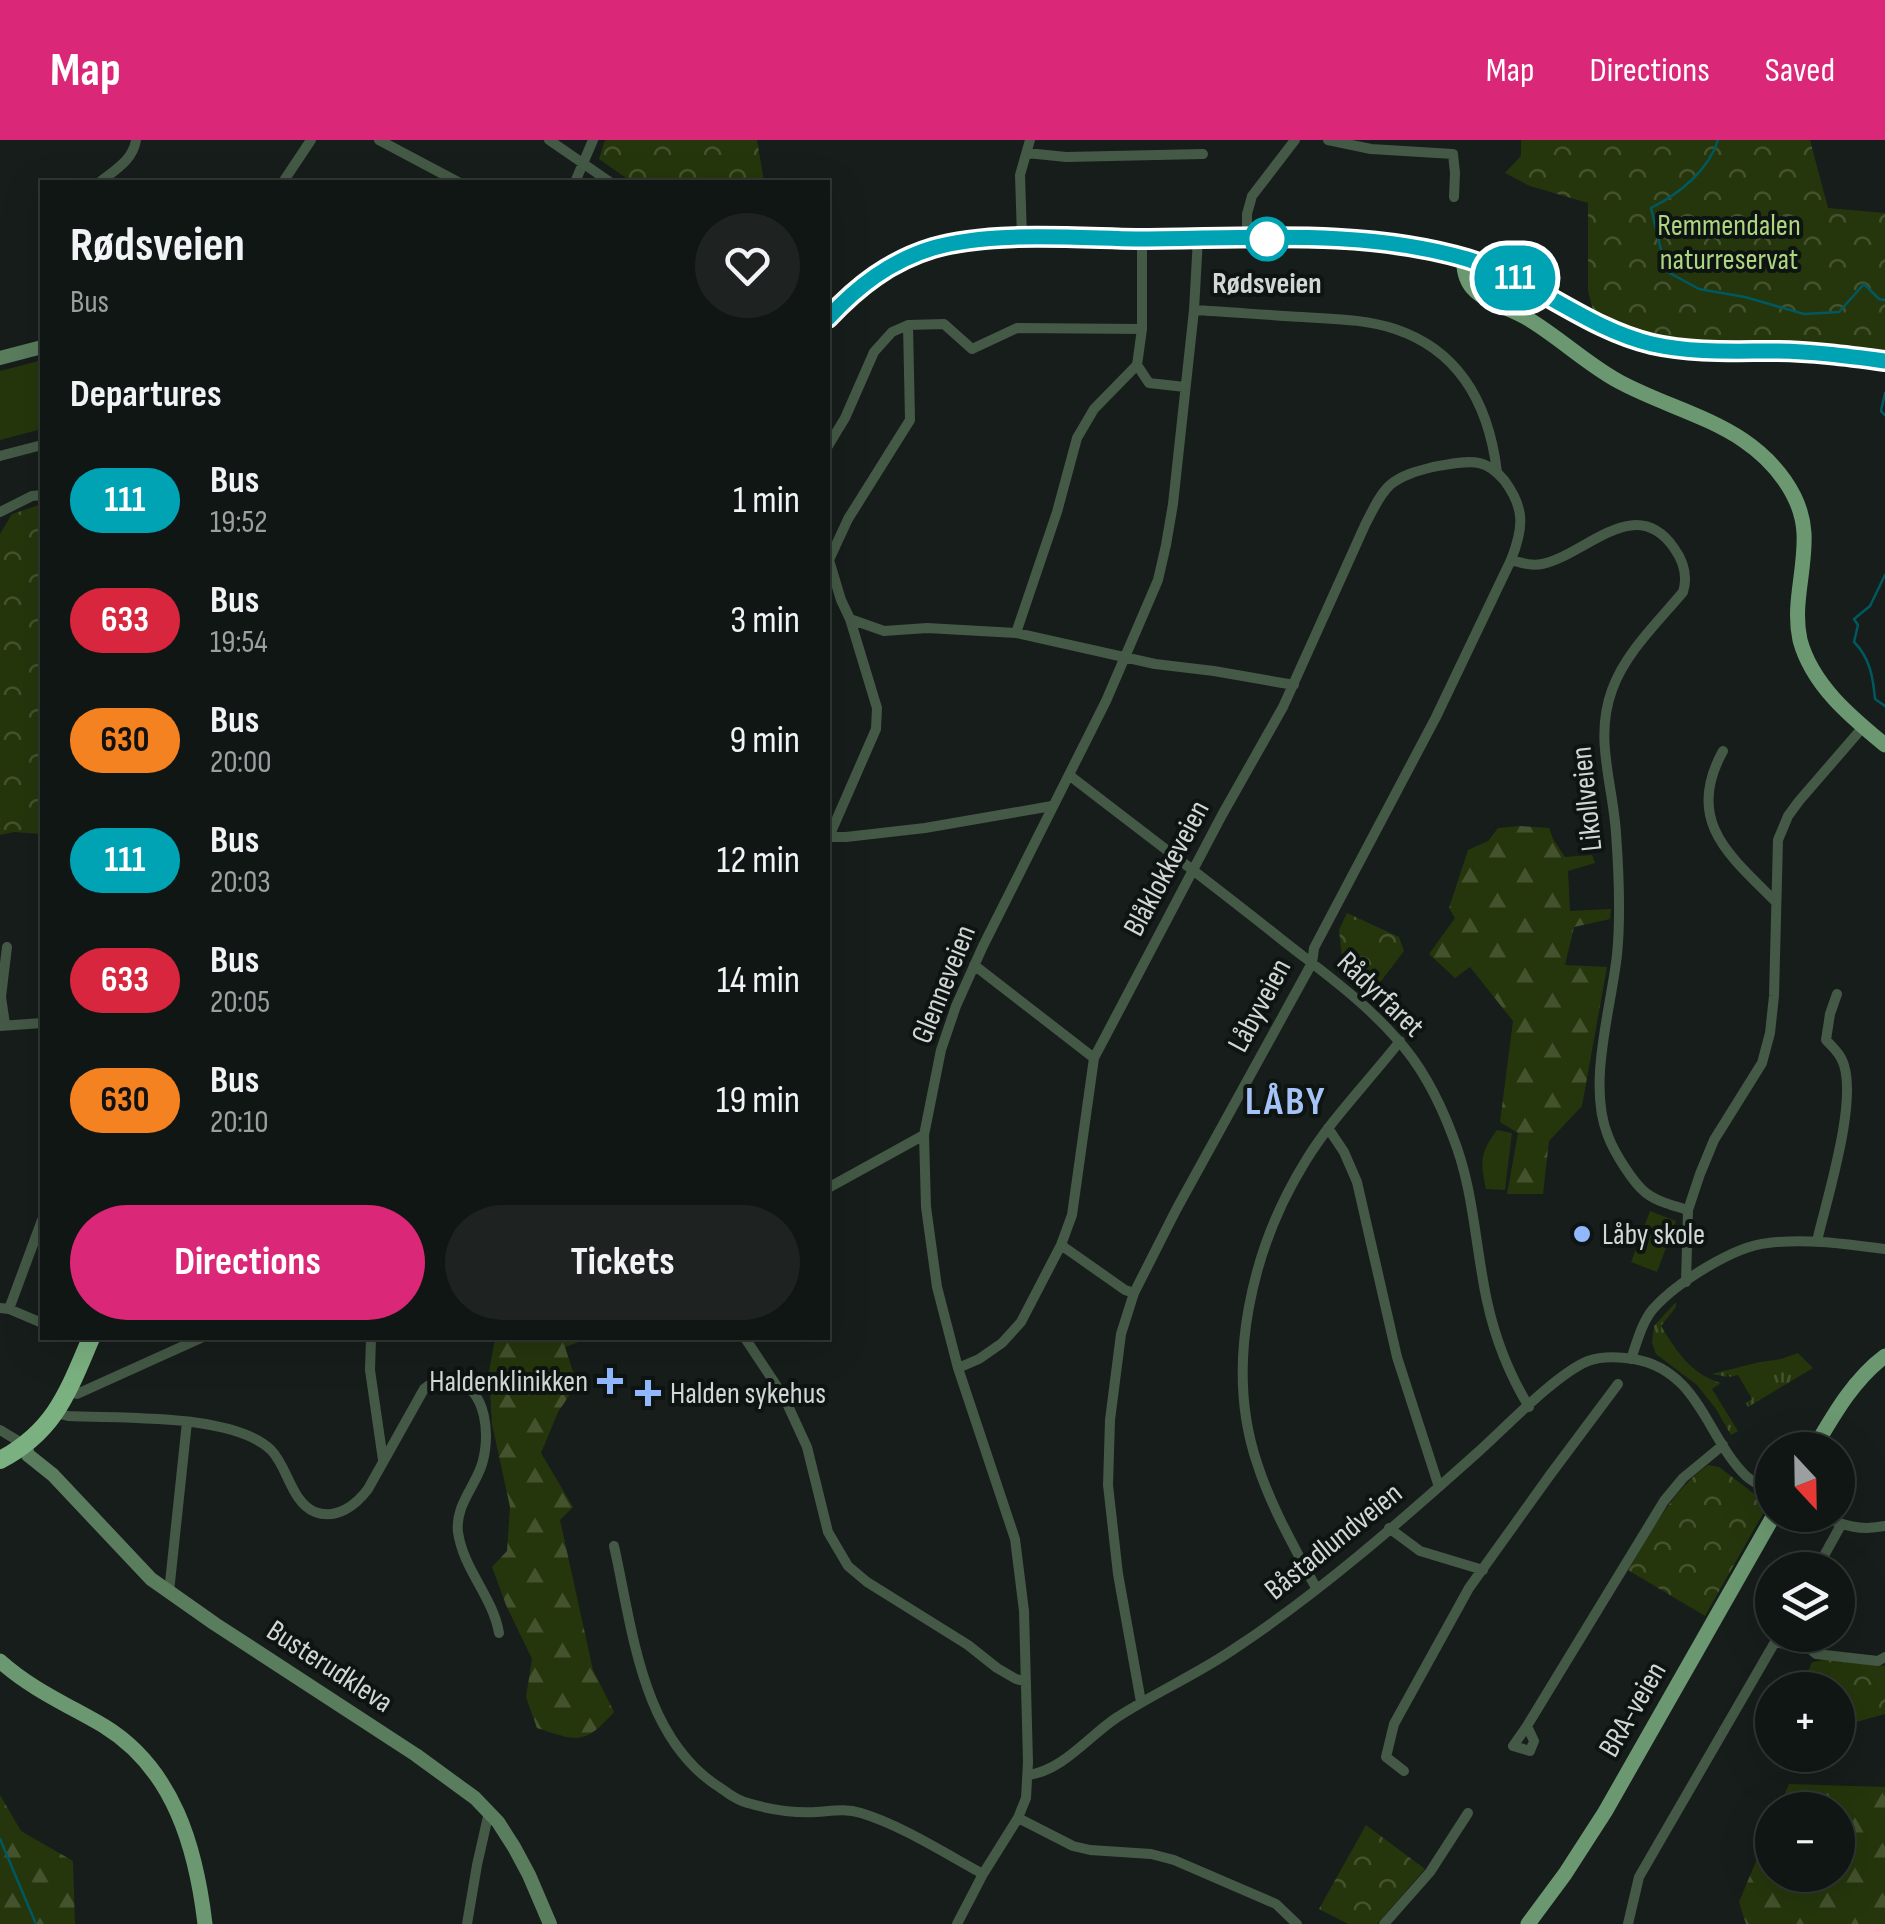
<!DOCTYPE html>
<html lang="en">
<head>
<meta charset="utf-8">
<style>
	body { margin:0; font-family:"Sofia Sans Condensed",sans-serif; background:#1e2322; color:#f1f3f6; height:100vh; display:flex; flex-direction:column; font-size:38px; white-space:nowrap }
	* { box-sizing:border-box; margin:0 }
	p { font-size:32px; color:#9c9fa0 }
	.icon { flex:none; width:55px; height:55px; fill:none; stroke:currentColor; stroke-width:2; stroke-linecap:round; stroke-linejoin:round }
	.map { position:relative; flex:1; overflow:hidden }
	.sheet { position:absolute; left:40px; top:40px; width:790px; height:1160px; display:flex; flex-direction:column; background:#101614; border-radius:0px; box-shadow:0 10px 40px #0002,0 0 0 2px #303534 }
	.sheet>* { flex:none }
	.badge { padding:0 20px; border-radius:32px; font-size:35px; line-height:65px }
	.needle { width:65px; rotate:158deg }
	.buttons { position:absolute; left:1755px; top:1292px; display:grid; gap:20px }
	.buttons a { display:grid; place-items:center; width:100px; height:100px; border-radius:50%; background:#101614; box-shadow:0 10px 40px #0002,0 0 0 2px #303534; font-size:50px }
	.map>.badge { position:absolute; translate:-50% -50%; box-shadow:0 0 0 5px #fff }
	h2 { padding:0 30px; font-size:38px; line-height:90px }
	.round { display:grid; place-items:center; flex:none; width:105px; height:105px; border-radius:52px; background:#1e2322 }
	.summary { display:flex; align-items:center; justify-content:space-between; height:170px; padding:0 30px }
	h1 { font-size:48px; font-weight:700; line-height:75px }
	.action { display:flex; gap:20px; margin-top:auto; padding:20px 30px }
	.action a { flex:1; height:115px; border-radius:60px; background:#db2777; color:#fff; font-size:40px; font-weight:700; line-height:115px; text-align:center }
	.action a+a { background:#1e2322; color:#f1f3f6 }
	ul { padding:0; list-style:none }
	li { display:flex; align-items:center; gap:30px; height:120px; padding:0 30px }
	li div { flex:1 }
	li b { display:block; font-size:38px }
	li em { font-style:normal }
	li .badge { min-width:110px; font-weight:700; text-align:center }
	header { display:flex; align-items:center; gap:60px; box-sizing:border-box; height:140px; padding:0 50px; background:#db2777; color:#fff }
	header strong { font-size:48px }
	nav { display:flex; gap:55px; margin-inline-start:auto; font-size:35px }
	.map>svg:first-child { display:block }
	.grass { fill:url(#grass-tufts) }
	.forest { fill:url(#forest-firs) }
	.park { fill:url(#park-crowns) }
	.pitch { fill:#25360c }
	.lines { fill:none; stroke-linecap:round; stroke-linejoin:round }
	.stream { stroke:#005860; stroke-width:2.5 }
	.street { stroke:#445946; stroke-width:10 }
	.secondary { stroke:#5a7d5e; stroke-width:14 }
	.primary { stroke:#6b9870; stroke-width:15 }
	.highway { stroke:#7bb181; stroke-width:18 }
	.line-casing { stroke:#fff; stroke-width:22 }
	.line { stroke:#00a3b4; stroke-width:15 }
	.stop-dot { fill:#fff; stroke:#00a3b4; stroke-width:5 }
	.poi-dot { fill:#91b8fd; stroke:#0d1411; stroke-width:4 }
	.labels { text-anchor:middle; stroke-width:8; stroke-linejoin:round; paint-order:stroke }
	.park-label { font-size:30px; fill:#aed580; stroke:#0d1411 }
	.stop-label { font-size:30px; font-weight:bold; fill:#d2d7d5; stroke:#0d1411 }
	.street-label { font-size:30px; fill:#d2d7d5; stroke:#0d1411 }
	.poi-label { font-size:30px; fill:#d2d7d5; stroke:#0d1411; text-anchor:start }
	.district-label { font-size:40px; font-weight:bold; letter-spacing:2.5px; fill:#a5c3f6; stroke:#0d1411 }
</style>
</head>
<body>
<header>
<strong>Map</strong>
<nav><a>Map</a><a>Directions</a><a>Saved</a></nav>
</header>
<div class="map">
<svg width="1885" height="1784" viewBox="0 0 1885 1784">
	<defs>
		<pattern id="grass-tufts" width="24" height="20" patternUnits="userSpaceOnUse" patternTransform="scale(2.5)"><rect width="24" height="20" fill="#25360c"/><path d="M3 7l-1-3M5 7V3M7 7l1-3M15 17l-1-3M17 17v-4M19 17l1-3" fill="none" stroke="#44522e"/></pattern>
		<pattern id="forest-firs" width="22" height="20" patternUnits="userSpaceOnUse" patternTransform="scale(2.5)"><rect width="22" height="20" fill="#25360c"/><path d="M5 1l3.5 6h-7zM16 11l3.5 6h-7z" fill="#44522e"/></pattern>
		<pattern id="park-crowns" width="20" height="18" patternUnits="userSpaceOnUse" patternTransform="scale(2.5)"><rect width="20" height="18" fill="#25360c"/><path d="M2 6a3 3 0 1 1 6 0M12 15a3 3 0 1 1 6 0" fill="none" stroke="#44522e"/></pattern>
	</defs>
	<rect width="100%" height="100%" fill="#161d1a"/>
	<path class="grass" d="M 1676,1162 L 1676,1167 L 1661,1186 C 1677,1212 1691,1234 1721,1243 L 1712,1249 L 1738,1291 L 1731,1295 L 1716,1269 L 1697,1245 L 1656,1214 L 1652,1203 L 1654,1186 Z
		M 1798,1213 L 1813,1228 L 1748,1267 L 1746,1263 L 1752,1259 L 1738,1235 L 1730,1237 L 1727,1233 L 1727,1237 L 1712,1234 L 1760,1222 L 1781,1219 Z"/>
	<path class="forest" d="M 1520,686 L 1549,688 L 1553,699 L 1565,717 L 1592,715 L 1595,723 L 1568,731 L 1570,771 L 1611,769 L 1610,779 L 1574,787 L 1565,825 L 1607,827 L 1582,966 L 1549,1001 L 1543,1054 L 1507,1054 L 1518,993 L 1500,982 L 1513,881 L 1470,827 L 1455,838 L 1429,814 L 1455,778 L 1449,768 L 1468,710 L 1488,701 L 1498,688 Z
		M 495,1198 L 590,1198 L 565,1207 L 577,1244 L 558,1272 L 541,1313 L 573,1367 L 560,1380 L 593,1530 L 614,1572 C 584,1606 577,1601 537,1588 L 526,1557 L 532,1519 L 506,1465 L 492,1427 L 507,1411 L 510,1367 L 492,1284 L 489,1232 Z
		M 1789,1644 L 1885,1647 L 1885,1784 L 1746,1784 L 1739,1762 L 1772,1683 L 1772,1735 L 1838,1735 L 1838,1670 L 1778,1670 Z
		M 0,1655 L 21,1691 L 73,1721 L 75,1784 L 0,1784 Z"/>
	<path class="park" d="M 605,0 L 757,0 L 764,42 L 632,42 L 599,19 Z
		M 1521,0 L 1810,0 L 1828,68 L 1885,73 L 1885,214 L 1672,201 L 1631,191 L 1594,174 L 1588,151 L 1588,63 L 1530,46 L 1505,33 L 1521,16 Z
		M 42,364 L 42,694 L 14,692 L 0,695 L 0,394 L 12,374 Z
		M 1347,773 L 1399,797 L 1404,811 L 1375,849 L 1343,826 L 1339,790 Z
		M 1708,1325 L 1719,1327 L 1765,1362 L 1765,1370 L 1705,1476 L 1628,1430 C 1651,1393 1671,1351 1708,1325 Z
		M 1831,1519 L 1885,1526 L 1885,1574 L 1838,1587 L 1838,1550 L 1800,1550 L 1812,1522 Z
		M 1366,1685 L 1425,1729 L 1377,1784 L 1348,1784 L 1319,1769 Z"/>
	<path class="pitch" d="M 42,220 L 42,289 L 0,300 L 0,231 Z
		M 1497,990 L 1512,993 L 1505,1050 L 1486,1049 C 1480,1023 1480,1012 1497,990 Z
		M 1650,1071 L 1676,1081 L 1657,1132 L 1631,1122 Z"/>
	<g class="lines">
		<path class="stream" d="M 1718,0 C 1709,30 1679,54 1651,68 L 1666,131 L 1699,149 L 1745,157 L 1804,174 L 1839,172 L 1864,144 L 1879,159 L 1885,160
			M 1885,253 L 1881,271 L 1885,275
			M 1885,435 L 1870,466 L 1854,479 L 1858,485 L 1854,502 C 1870,518 1873,537 1875,559 L 1885,566
			M 0,1699 L 36,1784"/>
		<path class="street" d="M 379,0 L 458,42
			M 549,0 L 610,42
			M 1328,0 L 1371,9 L 1453,14 L 1455,33 L 1454,57
			M 1027,13 L 1066,17 L 1203,14
			M 100,42 C 115,30 133,20 136,0
			M 283,42 L 311,0
			M 575,42 L 593,0
			M 1022,97 L 1020,35 L 1030,0
			M 1247,98 L 1247,74 L 1252,56 L 1295,0
			M 1194,170 C 1230,172 1266,175 1303,177 C 1333,179 1365,179 1395,189 C 1461,211 1489,266 1497,332
			M 1137,225 L 1149,243 L 1185,247
			M 828,306 L 845,278 L 874,212 L 892,192 L 908,185 L 944,184 L 972,209 L 1017,188 L 1142,189
			M 0,316 L 42,305
			M 0,372 L 32,356 L 42,355
			M 1511,420 C 1522,423 1531,426 1542,424 C 1586,415 1635,352 1674,408 C 1684,422 1688,436 1683,452 C 1658,482 1625,513 1612,550 C 1594,599 1613,644 1616,693 C 1619,734 1621,775 1617,815 C 1611,869 1587,945 1608,996 C 1614,1012 1633,1043 1646,1053 C 1658,1062 1674,1066 1688,1070
			M 850,479 L 884,491 L 927,488 L 1016,493 L 1155,524 L 1214,531 L 1294,545
			M 1016,493 L 1057,372 L 1077,298 L 1094,269 L 1137,225 L 1142,189 L 1142,99
			M 1723,611 C 1684,681 1730,716 1776,762
			M 1069,635 C 1140,690 1211,743 1281,799 C 1320,830 1363,860 1396,898 C 1422,926 1440,962 1453,997 C 1474,1050 1475,1106 1487,1161 C 1495,1198 1509,1234 1529,1267
			M 829,697 L 846,697 L 925,688 L 1052,666
			M 828,699 L 876,589 L 877,568 L 850,479 L 841,460 L 829,420 L 848,379 L 910,280 L 908,185
			M 974,825 L 1094,918
			M 5,884 L 1,857 L 7,807
			M 0,886 L 42,883
			M 1328,988 L 1344,1012 L 1357,1042 L 1397,1217 L 1439,1347
			M 828,1048 L 924,995
			M 1817,1101 C 1826,1061 1861,953 1841,918 C 1838,912 1831,905 1826,900 L 1830,874 L 1837,854
			M 1061,1105 L 1125,1150 L 1134,1153
			M 1686,1142 L 1688,1070 L 1700,1034 L 1714,1000 L 1762,923 L 1770,893 L 1774,856 L 1778,700 L 1788,676 L 1799,661 L 1863,587
			M 0,1168 L 9,1169 L 42,1183
			M 9,1169 L 42,1080
			M 371,1198 L 370,1230 L 383,1320
			M 745,1198 L 784,1257 L 807,1307 L 828,1392 L 848,1426 L 867,1442 L 968,1505 L 997,1528 L 1016,1539 L 1024,1541
			M 1631,1219 C 1637,1202 1642,1182 1653,1169 C 1676,1143 1734,1106 1768,1103 C 1807,1098 1846,1104 1885,1109
			M 958,1228 L 979,1219 L 1002,1203 L 1021,1182 L 1061,1105 L 1072,1075 L 1094,918 L 1222,675 L 1283,567 L 1365,385 C 1372,372 1379,355 1390,345 C 1402,335 1417,331 1433,327 C 1446,325 1465,320 1479,323 C 1489,325 1498,333 1504,340 C 1525,368 1524,387 1511,420 L 1436,577 L 1314,808 L 1312,823 L 1176,1070 L 1134,1153 L 1121,1194 L 1110,1280 L 1108,1345 L 1118,1434 L 1141,1562
			M 69,1252 L 77,1254 L 201,1198
			M 57,1273 L 68,1276 C 121,1279 233,1273 271,1310 C 288,1327 291,1362 315,1372 C 337,1380 356,1365 368,1349 L 424,1249 C 433,1241 441,1239 453,1241 C 488,1247 491,1299 481,1327 C 473,1349 455,1367 458,1392 C 463,1429 493,1457 499,1493
			M 0,1290 L 25,1305
			M 1821,1375 C 1843,1386 1861,1391 1885,1386
			M 1389,1388 L 1420,1411 L 1483,1430
			M 614,1406 C 633,1490 641,1599 722,1649 C 730,1655 739,1661 748,1663 C 771,1670 793,1673 816,1672 C 832,1671 845,1668 861,1673 C 901,1685 946,1714 983,1734
			M 1816,1430 L 1841,1385
			M 1316,1448 C 1295,1408 1271,1367 1257,1323 C 1224,1225 1252,1108 1305,1022 C 1331,979 1368,942 1400,901
			M 169,1452 L 187,1282
			M 1803,1495 L 1810,1509 L 1816,1514 L 1878,1521 L 1885,1517
			M 1775,1502 L 1810,1509
			M 1527,1586 L 1664,1361 L 1683,1338 L 1723,1305
			M 1527,1586 L 1534,1601 L 1530,1611 L 1513,1606 Z
			M 1404,1631 L 1386,1617 L 1394,1584 L 1469,1448 L 1550,1335 L 1618,1244
			M 1028,1635 C 1062,1631 1088,1597 1116,1578 C 1154,1553 1196,1535 1234,1509 C 1319,1453 1401,1381 1477,1313 C 1505,1288 1556,1234 1588,1221 C 1602,1216 1620,1217 1634,1219 C 1700,1231 1706,1297 1746,1336 C 1754,1343 1763,1347 1772,1352
			M 1018,1678 L 1073,1706 L 1090,1710 L 1151,1714 L 1174,1720 L 1276,1764 L 1297,1784
			M 467,1784 L 477,1725 L 489,1672
			M 957,1784 L 983,1734 L 1018,1678 L 1026,1658 L 1028,1622 L 1024,1471 L 1015,1399 L 958,1228 L 937,1147 L 926,1067 L 924,995 L 941,910 L 956,866 L 983,806 L 1106,561 L 1158,440 L 1166,405 L 1173,364 L 1194,170 L 1198,98
			M 1384,1784 L 1430,1732 L 1468,1673
			M 1628,1784 L 1639,1737 L 1779,1495"/>
		<path class="secondary" d="M 0,218 L 42,207
			M 25,1305 L 28,1315 L 53,1335 L 151,1439 L 215,1484 L 416,1615 L 475,1658 L 498,1682 L 514,1707 L 529,1735 L 550,1784"/>
		<path class="primary" d="M 1464,118 C 1461,161 1502,162 1530,180 C 1561,199 1587,224 1618,241 C 1658,263 1706,275 1743,300 C 1774,321 1802,355 1804,393 C 1806,429 1792,464 1800,500 C 1812,545 1851,577 1885,605
			M 1813,1310 C 1833,1276 1853,1240 1885,1216
			M 0,1521 C 31,1549 68,1565 104,1586 C 174,1629 196,1708 205,1784
			M 1528,1784 L 1565,1734 L 1605,1672 L 1774,1375"/>
		<path class="highway" d="M 828,178 C 858,146 890,120 933,108 C 990,91 1062,98 1121,99 C 1179,99 1237,98 1295,99 C 1353,100 1411,102 1467,119 C 1532,139 1585,188 1652,204 C 1692,213 1732,211 1772,211 C 1810,212 1847,216 1885,221
			M 0,1320 C 55,1291 68,1252 91,1198"/>
	</g>
	<g class="lines">
		<g class="line-casing">
			<path id="line" d="M 828,178 C 858,146 890,121 933,108 C 990,91 1076,98 1136,99 C 1244,99 1362,88 1467,119 C 1533,139 1585,188 1652,204 C 1692,213 1732,211 1772,211 C 1810,211 1848,216 1885,221"/>
		</g>
		<use href="#line" class="line"/>
	</g>
	<circle class="stop-dot" cx="1267" cy="99" r="20"/>
	<g class="poi-dot">
		<circle cx="1582" cy="1094" r="10"/>
		<path d="M605 1226h10v10h10v10h-10v10h-10v-10h-10v-10h10z"/>
		<path d="M643 1238h10v10h10v10h-10v10h-10v-10h-10v-10h10z"/>
	</g>
	<g class="labels">
		<g class="park-label">
			<text x="1729" y="95">Remmendalen<tspan x="1729" dy="34">naturreservat</tspan></text>
		</g>
		<g class="stop-label">
			<text x="1267" y="153">Rødsveien</text>
		</g>
		<g class="street-label">
			<text transform="translate(1586 659) rotate(-96)" y="10">Likollveien</text>
			<text transform="translate(1166 728) rotate(-62)" y="10">Blåklokkeveien</text>
			<text transform="translate(943 844) rotate(-68)" y="10">Glenneveien</text>
			<text transform="translate(1381 854) rotate(44)" y="10">Rådyrfaret</text>
			<text transform="translate(1259 865) rotate(-62)" y="10">Låbyveien</text>
			<text transform="translate(1333 1401) rotate(-39)" y="10">Båstadlundveien</text>
			<text transform="translate(330 1526) rotate(33)" y="10">Busterudkleva</text>
			<text transform="translate(1632 1569) rotate(-60)" y="10">BRA-veien</text>
		</g>
		<g class="poi-label">
			<text x="1602" y="1104">Låby skole</text>
			<text x="588" y="1251" text-anchor="end">Haldenklinikken</text>
			<text x="670" y="1263">Halden sykehus</text>
		</g>
		<g class="district-label">
			<text x="1286" y="974">LÅBY</text>
		</g>
	</g>
</svg>
<div class="buttons">
<a><svg class="needle" viewBox="-14 -14 28 28"><path d="M0-13l5 13h-10z" fill="#e53935"/><path d="M0 13l5-13h-10z" fill="#9c9fa0"/></svg></a>
<a><svg class="icon" aria-label="layers" viewBox="0 0 24 24"><path d="M12 4l9 5-9 5-9-5zM3 14l9 5 9-5"/></svg></a>
<a>+</a>
<a>−</a>
</div>
<b class="badge" style="left:1515px;top:138px;background:#00a3b4;color:#fff">111</b>
<section class="sheet">
<div class="summary"><div><h1>Rødsveien</h1><p>Bus</p></div><a class="round"><svg class="icon" aria-label="heart" viewBox="0 0 24 24"><path d="M12 20l-8-8c-3-5 5-10 8-4 3-6 11-1 8 4z"/></svg></a></div>
<h2>Departures</h2>
<ul>
<li><span class="badge" style="background:#00a3b4;color:#fff">111</span><div><b>Bus</b><p>19:52</p></div><em>1 min</em></li>
<li><span class="badge" style="background:#d7263d;color:#fff">633</span><div><b>Bus</b><p>19:54</p></div><em>3 min</em></li>
<li><span class="badge" style="background:#f58220;color:#111">630</span><div><b>Bus</b><p>20:00</p></div><em>9 min</em></li>
<li><span class="badge" style="background:#00a3b4;color:#fff">111</span><div><b>Bus</b><p>20:03</p></div><em>12 min</em></li>
<li><span class="badge" style="background:#d7263d;color:#fff">633</span><div><b>Bus</b><p>20:05</p></div><em>14 min</em></li>
<li><span class="badge" style="background:#f58220;color:#111">630</span><div><b>Bus</b><p>20:10</p></div><em>19 min</em></li>
</ul>
<div class="action"><a>Directions</a><a>Tickets</a></div>
</section>
</div>
</body>
</html>
